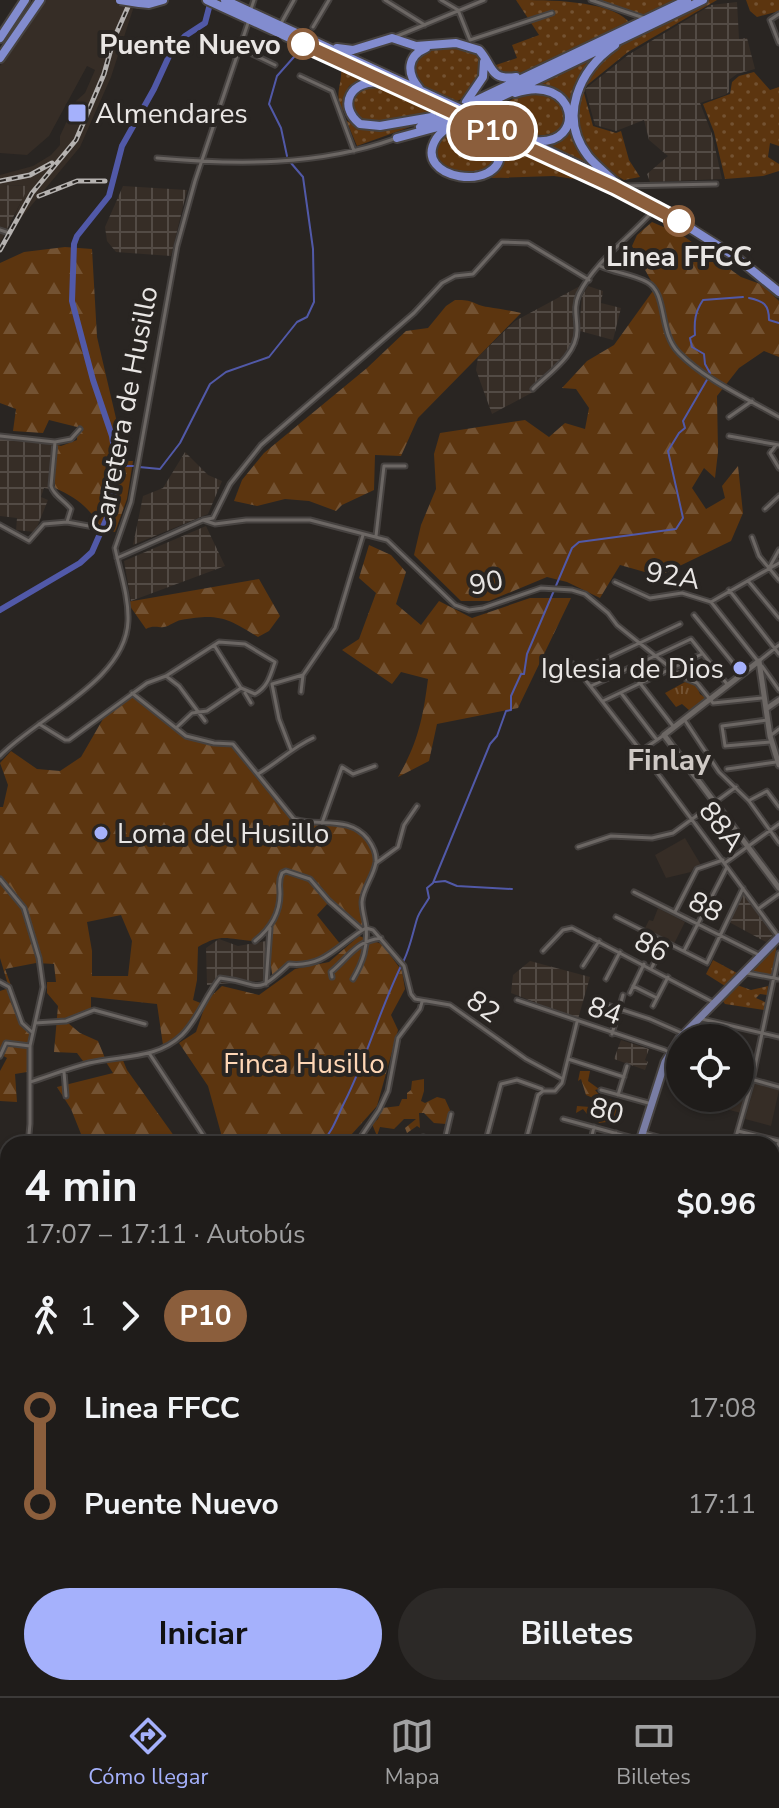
<!DOCTYPE html>
<html lang="es">
<head>
<meta charset="utf-8">
<style>
	body { margin:0; font-family:"Nunito Sans",sans-serif; background:#2c2927; color:#f1f3f6; height:100vh; display:flex; flex-direction:column; font-size:30px; white-space:nowrap }
	* { box-sizing:border-box; margin:0 }
	p { font-size:26px; color:#a1a1a2 }
	.icon { flex:none; width:44px; height:44px; fill:none; stroke:currentColor; stroke-width:2; stroke-linecap:round; stroke-linejoin:round }
	.map { position:relative; flex:1; overflow:hidden }
	.panel { position:absolute; left:0px; top:1136px; width:780px; height:560px; display:flex; flex-direction:column; background:#1f1c1a; border-radius:24px 24px 0 0; box-shadow:0 2px 6px #0004,0 0 0 2px #3c3a39 }
	.panel>* { flex:none }
	.badge { padding:0 16px; border-radius:26px; font-size:28px; line-height:52px }
	.tools { position:absolute; left:666px; top:1024px; display:grid; gap:16px }
	.tools a { display:grid; place-items:center; width:88px; height:88px; border-radius:50%; background:#1f1c1a; box-shadow:0 2px 6px #0004,0 0 0 2px #3c3a39; font-size:40px }
	.map>.badge { position:absolute; translate:-50% -50%; box-shadow:0 0 0 4px #fff }
	.legs { display:flex; align-items:center; gap:12px; height:88px; padding:0 24px; font-size:26px }
	.legs p { margin-inline-start:auto }
	.summary { display:flex; align-items:center; justify-content:space-between; height:136px; padding:0 24px }
	h1 { font-size:44px; font-weight:700; line-height:60px }
	.cta { display:flex; gap:16px; margin-top:auto; padding:16px 24px }
	.cta a { flex:1; height:92px; border-radius:48px; background:#a5b1fc; color:#111; font-size:32px; font-weight:700; line-height:92px; text-align:center }
	.cta a+a { background:#2c2927; color:#f1f3f6 }
	ul { padding:0 24px; list-style:none }
	li { display:flex; align-items:center; gap:28px; height:96px; font-size:30px }
	li i { display:grid; place-items:center; width:12px; height:100%; margin:0 10px; background:currentColor }
	li i::after { content:''; width:20px; height:20px; margin:-10px; border:6px solid; border-radius:50%; background:#1f1c1a }
	li p { margin-inline-start:auto }
	li:first-child i { background:linear-gradient(#0000 50%,currentColor 0) }
	li:last-child i { background:linear-gradient(currentColor 50%,#0000 0) }
	.tabs { display:flex; justify-content:space-around; align-items:center; height:112px; border-top:2px solid #3c3a39; background:#1f1c1a; font-size:22px; color:#a1a1a2 }
	.tabs a { display:grid; justify-items:center; gap:4px }
	.tabs .selected { color:#a5b1fc }
	.map>svg:first-child { display:block }
	.built { fill:#362d26 }
	.industrial { fill:url(#industrial-grid) }
	.grass { fill:url(#grass-dots) }
	.forest { fill:url(#forest-firs); fill-rule:evenodd }
	.park { fill:url(#park-tufts) }
	.lines { fill:none; stroke-linecap:round; stroke-linejoin:round }
	.stream { stroke:#5159a8; stroke-width:2 }
	.river { stroke:#5159a8; stroke-width:6 }
	.street-casing { stroke:#464240; stroke-width:7 }
	.secondary-casing { stroke:#464240; stroke-width:9 }
	.primary-casing { stroke:#464240; stroke-width:11 }
	.highway-casing { stroke:#464240; stroke-width:12 }
	.street { stroke:#6c6764; stroke-width:3 }
	.secondary { stroke:#6c6764; stroke-width:5 }
	.primary { stroke:#797da4; stroke-width:7 }
	.highway { stroke:#828ccf; stroke-width:8 }
	.rail-casing { stroke:#b5b2b0; stroke-width:5 }
	.rail { stroke:#292522; stroke-width:2; stroke-dasharray:6; stroke-linecap:butt }
	.highway-bridge-casing { stroke:#464240; stroke-width:12; stroke-linecap:butt }
	.highway-bridge { stroke:#828ccf; stroke-width:8 }
	.line-1-casing { stroke:#fff; stroke-width:18 }
	.line-1 { stroke:#8b5e3c; stroke-width:12 }
	.stop-1-dot { fill:#fff; stroke:#8b5e3c; stroke-width:4 }
	.poi-dot { fill:#a5b1fc; stroke:#292522; stroke-width:3 }
	.labels { text-anchor:middle; stroke-width:8; stroke-linejoin:round; paint-order:stroke }
	.stop-label { font-size:28px; font-weight:bold; fill:#e9e6e4; stroke:#292522; text-anchor:end }
	.poi-label { font-size:28px; fill:#e9e6e4; stroke:#292522; text-anchor:start }
	.street-label { font-size:28px; fill:#e9e6e4; stroke:#292522 }
	.park-label { font-size:28px; fill:#fed6b5; stroke:#292522 }
	.neighbourhood-label { font-size:30px; font-weight:bold; fill:#cfc9c5; stroke:#292522 }
</style>
</head>
<body>
<div class="map">
<svg width="779" height="1696" viewBox="0 0 779 1696">
	<defs>
		<pattern id="industrial-grid" width="8" height="8" patternUnits="userSpaceOnUse" patternTransform="scale(2)"><rect width="8" height="8" fill="#362d26"/><path d="M0 4h8M4 0v8" fill="none" stroke="#534b45"/></pattern>
		<pattern id="grass-dots" width="8" height="8" patternUnits="userSpaceOnUse" patternTransform="scale(2)"><rect width="8" height="8" fill="#5c350f"/><path d="M2 2h.1M6 6h.1" fill="none" stroke="#735232" stroke-width="1.8" stroke-linecap="round"/></pattern>
		<pattern id="forest-firs" width="22" height="20" patternUnits="userSpaceOnUse" patternTransform="scale(2)"><rect width="22" height="20" fill="#5c350f"/><path d="M5 1l3.5 6h-7zM16 11l3.5 6h-7z" fill="#735232"/></pattern>
		<pattern id="park-tufts" width="24" height="20" patternUnits="userSpaceOnUse" patternTransform="scale(2)"><rect width="24" height="20" fill="#5c350f"/><path d="M3 7l-1-3M5 7V3M7 7l1-3M15 17l-1-3M17 17v-4M19 17l1-3" fill="none" stroke="#735232"/></pattern>
	</defs>
	<rect width="100%" height="100%" fill="#292522"/>
	<path class="built" d="M 46,0 L 136,0 L 111,77 L 80,147 L 21,218 L 15,215 L 28,186 L 0,185 L 0,175 L 33,166 L 51,155 L 60,145 L 60,136 L 76,101 L 85,93 L 95,70 L 87,66 L 49,136 L 27,155 L 0,153 L 0,66 Z
		M 685,838 L 701,865 L 694,867 L 691,872 L 666,878 L 655,855 Z
		M 658,908 L 685,922 L 674,944 L 645,928 L 649,920 L 653,921 Z
		M 740,1079 L 749,1081 L 741,1113 L 710,1105 L 712,1098 L 740,1098 Z
		M 755,1083 L 779,1090 L 771,1126 L 745,1119 Z"/>
	<path class="industrial" d="M 737,2 L 739,39 L 747,38 L 755,69 L 737,74 L 729,80 L 729,92 L 725,95 L 700,103 L 712,134 L 722,179 L 650,182 L 647,174 L 668,156 L 649,140 L 644,120 L 616,131 L 595,125 L 585,89 L 628,55 L 711,5 Z
		M 0,185 L 29,186 L 0,243 Z
		M 123,186 L 187,190 L 171,256 L 116,252 L 107,241 L 105,227 Z
		M 580,286 L 572,317 L 579,329 L 582,296 L 588,286 L 603,291 L 601,303 L 621,308 L 613,340 L 580,331 L 575,349 L 535,391 L 492,414 L 476,370 L 478,357 L 515,321 Z
		M 0,437 L 53,443 L 50,489 L 44,488 L 41,497 L 48,500 L 35,532 L 16,530 L 17,518 L 0,516 Z
		M 185,452 L 208,475 L 222,481 L 208,514 L 133,545 L 143,496 L 163,488 Z
		M 206,526 L 225,566 L 131,601 L 124,561 Z
		M 743,893 L 773,935 L 766,942 L 729,922 Z
		M 219,939 L 238,946 L 266,941 L 271,944 L 269,980 L 207,985 L 206,948 Z
		M 530,961 L 590,977 L 578,1019 L 511,993 L 513,975 Z
		M 621,1040 L 649,1049 L 645,1060 L 648,1062 L 645,1070 L 614,1059 Z
		M 3,1393 L 8,1400 L 8,1479 L 3,1479 L 0,1478 L 0,1394 Z"/>
	<path class="grass" d="M 516,0 C 547,0 608,0 628,21 L 626,25 L 521,74 C 507,78 502,75 490,67 L 517,58 L 512,45 L 539,35 Z
		M 600,0 L 680,0 L 643,16 Z
		M 710,0 L 717,0 L 628,52 L 586,86 L 584,93 L 593,126 L 616,133 L 621,131 L 629,160 L 640,177 L 624,180 C 596,163 573,142 578,107 C 579,101 579,94 581,88 C 594,47 673,17 710,0 Z
		M 746,0 L 779,0 L 779,11 L 757,17 L 750,11 Z
		M 455,46 L 470,49 L 481,57 L 482,77 L 464,98 L 457,101 L 427,89 L 413,73 L 413,60 L 432,47 Z
		M 594,56 C 558,109 571,124 602,174 L 539,143 C 545,143 551,144 557,141 C 575,130 574,96 554,87 C 549,85 541,86 535,85 Z
		M 341,65 L 368,78 L 349,86 L 343,112 C 333,92 343,86 341,65 Z
		M 754,72 L 770,90 L 779,87 L 779,146 L 770,143 L 768,157 L 779,164 L 779,171 L 763,176 L 725,179 L 714,132 L 703,104 L 730,94 L 732,82 L 739,76 Z
		M 371,84 L 398,92 L 440,111 L 367,123 L 353,114 C 348,98 356,89 371,84 Z
		M 532,93 C 556,96 579,103 558,131 C 532,143 508,126 485,115 L 520,95 Z
		M 346,120 L 360,129 L 410,127 L 357,146 Z
		M 466,123 C 487,135 510,144 488,170 C 470,175 453,174 438,163 C 433,139 448,133 466,123 Z
		M 502,139 L 594,182 L 554,176 L 491,178 C 505,168 507,155 502,139 Z
		M 713,960 L 737,973 L 725,986 L 706,974 Z
		M 737,985 L 751,990 L 768,986 L 767,995 L 760,994 L 756,998 L 765,1002 L 764,1010 L 725,1004 L 722,1000 Z
		M 0,1317 L 8,1329 L 8,1391 L 0,1394 Z"/>
	<path class="forest" d="M 652,222 L 682,235 L 741,277 L 763,285 L 779,301 L 779,357 L 764,351 L 739,368 L 717,396 L 718,452 L 715,478 L 704,468 L 692,488 L 706,509 L 725,498 L 722,486 L 738,466 L 743,513 L 731,541 L 659,576 L 620,565 L 600,598 L 567,582 L 547,577 L 489,601 L 461,601 L 414,555 L 421,525 L 436,489 L 434,454 L 440,433 L 525,420 L 549,437 L 565,423 L 585,429 L 589,408 L 576,389 L 562,388 L 587,361 L 614,345 L 655,288 L 632,246 L 637,235 Z
		M 65,247 L 92,249 L 97,337 L 126,461 L 133,461 L 127,499 L 115,532 L 101,529 C 91,508 75,497 55,488 L 54,444 L 61,446 L 77,440 L 77,427 L 49,420 L 43,433 L 13,431 L 16,409 L 0,403 L 0,263 L 24,252 Z
		M 455,300 C 474,299 474,305 488,307 C 499,309 509,310 521,313 L 418,418 L 401,456 L 375,455 L 374,490 L 342,505 L 336,511 L 309,501 L 285,499 L 257,506 L 234,501 L 242,480 L 264,453 L 367,368 L 406,331 L 428,328 L 446,306 Z
		M 369,545 L 391,555 L 406,572 L 396,604 L 421,625 L 439,601 L 472,618 L 530,598 L 571,598 L 518,708 L 437,724 L 429,761 L 398,777 C 418,743 423,718 428,679 L 401,672 L 392,684 L 342,650 L 359,639 L 376,593 L 359,578 Z
		M 259,579 L 280,616 L 269,631 L 258,637 C 227,618 219,613 181,620 C 175,621 170,626 164,627 C 156,628 154,625 146,629 L 127,602 Z
		M 132,693 L 186,736 L 233,744 L 294,819 C 312,825 331,819 349,825 C 358,827 363,833 368,840 C 384,866 369,872 363,897 C 360,907 365,919 366,928 L 362,930 L 329,902 L 317,915 L 341,945 C 323,959 312,966 289,964 L 273,980 L 266,932 L 255,941 C 228,940 223,932 198,947 L 197,980 L 193,1000 L 203,1004 C 193,1024 183,1035 163,1045 L 157,1004 L 91,997 L 91,1013 L 68,1023 L 80,1033 L 98,1041 L 105,1058 L 122,1058 L 127,1070 L 177,1140 L 176,1144 L 85,1144 L 71,1109 L 57,1087 L 113,1073 L 106,1062 L 86,1065 L 77,1053 L 54,1052 L 58,1006 L 47,993 L 47,982 L 56,982 L 54,964 L 36,963 L 5,969 L 24,1021 L 34,1033 L 30,1066 L 32,1079 L 54,1073 L 55,1077 L 28,1085 L 27,1072 L 15,1074 L 17,1102 L 0,1101 L 0,1071 L 7,1058 L 0,1054 L 0,991 L 9,988 L 0,958 L 0,807 L 3,807 L 8,785 L 0,763 L 11,751 L 37,769 L 60,771 L 81,757 L 103,719 ZM 121,915 L 132,941 L 128,976 L 92,976 L 92,951 L 87,922 Z
		M 359,936 L 382,944 L 402,971 L 405,989 L 391,1015 L 398,1030 L 377,1106 L 343,1144 L 273,1144 L 264,1134 L 250,1144 L 231,1144 L 222,1137 L 208,1086 L 179,1043 L 196,1032 L 207,1000 L 222,986 L 259,995 L 295,969 L 329,962 Z
		M 580,1071 L 590,1071 L 588,1081 L 599,1089 L 595,1090 L 603,1099 L 615,1100 L 623,1117 L 609,1117 L 607,1122 L 599,1123 L 594,1112 L 587,1114 L 583,1109 L 576,1113 L 577,1106 L 590,1107 L 595,1103 L 593,1098 L 586,1095 L 581,1079 L 578,1081 Z
		M 424,1079 L 424,1091 L 421,1101 L 425,1103 L 437,1097 L 445,1099 L 450,1110 L 446,1124 L 434,1123 L 424,1113 L 419,1113 L 420,1128 L 417,1126 L 407,1133 L 405,1128 L 416,1119 L 404,1119 L 394,1129 L 380,1127 L 377,1136 L 372,1124 L 378,1119 L 382,1108 L 399,1106 L 402,1099 L 407,1099 L 407,1093 L 411,1090 L 412,1081 Z
		M 772,1320 L 779,1322 L 779,1378 L 775,1384 L 779,1398 L 772,1412 Z
		M 126,1688 L 255,1688 L 258,1696 L 148,1696 Z"/>
	<path class="park" d="M 685,682 L 696,685 L 700,694 L 707,699 L 690,711 L 682,704 L 676,707 L 665,693 Z
		M 777,942 L 773,975 L 751,972 L 750,971 Z"/>
	<g class="lines">
		<path class="stream" d="M 287,156 L 281,128 L 269,104 L 277,76 L 301,49
			M 749,298 C 764,301 769,305 769,320 L 779,323
			M 710,373 L 705,364 L 704,354 L 692,347 L 690,338 L 695,335 C 694,321 695,312 703,300 L 743,297
			M 114,466 L 133,466
			M 139,467 L 160,469 L 180,443 L 210,384 L 226,372 L 269,357 L 297,322 L 307,317 L 314,302 L 313,249 L 303,177 L 291,163
			M 435,882 L 445,881 L 457,886 L 512,889
			M 321,1144 C 333,1131 337,1117 345,1101 C 368,1055 381,1005 404,960 C 410,948 413,932 417,919 C 419,912 425,905 429,898 L 427,888 L 433,883 L 490,744 L 497,736 L 506,711 L 511,710 L 511,696 L 521,674 L 524,674 L 527,654 L 572,548 L 579,542 L 676,529 L 683,518 L 668,451 L 679,433 L 685,428 L 683,421 L 708,378"/>
		<path class="river" d="M 0,610 L 80,563 L 92,552 L 113,504 L 115,457 L 112,436 L 93,380 L 72,301 L 74,244 L 77,236 L 109,196 L 122,146 L 154,89 L 170,54 L 185,36 L 205,23 L 211,0
			M 0,1317 L 8,1329"/>
		<g class="street-casing">
			<path id="street" d="M 385,0 L 425,25
				M 441,0 L 458,10 L 470,40 L 552,13
				M 591,0 L 644,18
				M 250,12 L 254,0
				M 779,14 L 770,20 L 779,43
				M 280,25 L 294,0
				M 313,27 L 329,0
				M 395,37 L 484,0
				M 240,48 L 275,65
				M 300,76 L 332,91 L 354,151
				M 157,158 C 236,165 318,166 394,139
				M 622,186 L 716,184
				M 0,230 L 9,233
				M 600,266 C 615,273 632,274 647,282 C 668,293 658,332 679,353 C 704,379 748,399 779,417
				M 533,389 C 549,373 577,355 577,330 C 577,317 573,307 579,294 C 596,259 635,234 659,204
				M 729,417 L 752,401
				M 0,436 L 55,442 L 71,439 L 80,429
				M 729,436 L 779,445
				M 55,442 L 51,486 C 53,495 65,501 71,509 L 67,522
				M 776,445 L 770,453 L 779,468
				M 765,509 L 779,496
				M 203,520 L 215,524 L 246,520 L 310,520 L 387,540 L 455,605 L 469,610 L 483,608 L 541,588 L 572,590 L 585,594 L 608,613 L 617,625 L 682,677 L 697,683 L 713,703 L 762,698
				M 0,525 L 29,541 L 44,524 L 67,522 L 94,527
				M 376,536 L 384,466 L 405,466
				M 752,537 L 759,556 L 779,580
				M 117,558 L 203,520 L 213,518 L 230,484 L 261,445 L 414,313 L 442,283 L 455,276 L 473,274 L 502,242 L 528,243 L 589,280
				M 769,568 L 779,550
				M 615,582 L 650,598 L 682,593 L 711,602 L 757,660
				M 749,582 L 779,618
				M 729,590 L 779,654
				M 711,602 L 779,563
				M 694,615 L 742,674
				M 214,645 L 241,688
				M 759,661 L 779,645
				M 573,664 L 641,751 L 778,936
				M 762,666 L 779,690
				M 629,669 L 673,726
				M 580,671 L 680,624
				M 166,676 L 179,686 L 205,721
				M 272,684 L 279,719 L 291,750
				M 272,684 L 303,675
				M 591,686 L 691,639 L 727,684
				M 301,692 L 303,675 L 335,628 L 363,535
				M 132,693 L 186,736 L 214,743 L 233,744 L 294,819 C 320,827 349,815 368,839 C 373,846 377,853 376,862 C 374,876 363,888 362,902 C 362,911 365,919 366,927 C 368,947 363,962 353,979
				M 245,693 L 251,703
				M 621,693 L 657,740
				M 603,701 L 702,654
				M 684,719 L 719,772 L 749,801 L 779,843
				M 767,720 L 722,726 L 725,746 L 770,742
				M 39,724 L 65,740 L 69,740 L 147,683 L 166,676 L 219,642 L 245,644 L 275,662 C 270,676 268,687 255,694 L 241,688 L 207,711 L 192,713 L 176,728
				M 770,736 L 779,729
				M 641,751 L 664,735
				M 0,756 C 37,717 126,681 128,621 C 129,597 120,572 115,548 L 131,502 L 177,246 L 195,181 L 249,20
				M 727,769 L 776,762
				M 258,774 C 277,763 293,747 313,738
				M 750,800 L 767,791 L 779,807
				M 322,823 L 342,767 L 353,774 L 375,766
				M 578,847 L 611,836 L 652,838 L 673,833 L 736,787
				M 376,863 L 398,847 L 404,825 L 417,806
				M 725,863 L 779,824
				M 0,879 L 24,908 L 39,958 L 43,987 L 30,1046 L 30,1124 L 28,1144
				M 634,892 L 759,955
				M 758,909 L 779,894
				M 675,912 L 697,869 L 723,860
				M 616,917 L 707,963 L 743,888
				M 255,941 C 270,929 280,914 280,894 C 280,885 278,881 282,873 L 286,871 L 310,879 L 329,901 L 362,930
				M 543,951 L 563,930 L 572,928 L 713,1002
				M 684,951 L 727,867
				M 583,966 L 599,941
				M 652,967 L 665,942
				M 747,973 L 779,979
				M 332,977 L 331,972 C 350,956 356,941 381,938
				M 606,979 L 620,952
				M 0,982 L 9,987 L 22,1023 L 32,1032
				M 266,984 L 270,928
				M 633,986 L 657,998
				M 630,993 L 644,964
				M 517,1000 L 665,1050 L 680,1059
				M 601,1003 L 650,1019 L 684,1034
				M 653,1006 L 668,977
				M 702,1019 L 779,1037
				M 35,1023 L 66,1021 L 94,1010 L 145,1024
				M 612,1034 L 623,995
				M 719,1038 L 722,1026
				M 149,1053 L 209,1144
				M 0,1056 L 6,1043 L 30,1046
				M 568,1059 L 624,1077
				M 64,1072 L 66,1096
				M 740,1076 L 779,1087
				M 30,1082 C 49,1076 69,1068 89,1063 C 121,1055 156,1060 182,1035 C 199,1018 205,996 220,978 C 263,983 253,998 289,964 C 325,968 338,944 366,928 L 373,930 L 404,966 L 411,994 L 415,999 L 450,1005 L 526,1059 L 563,1079
				M 601,1090 L 652,1104
				M 618,1095 L 627,1066
				M 563,1119 L 640,1140
				M 738,1131 L 779,1141
				M 644,1133 L 683,1144
				M 559,1139 L 577,1144
				M 279,1144 L 292,1138 L 309,1144
				M 356,1144 L 379,1110 L 388,1091 L 398,1038 L 420,1009 L 422,1002
				M 409,1144 L 423,1137 L 453,1144
				M 444,1144 L 451,1114
				M 485,1144 L 501,1084 L 517,1080 L 542,1089
				M 525,1144 L 538,1095 L 543,1091 L 555,1091 L 562,1083 L 577,1022
				M 590,1144 L 594,1127
				M 613,1144 L 616,1133
				M 734,1144 L 752,1081 L 779,953
				M 772,1168 L 779,1141
				M 772,1183 L 779,1185
				M 772,1229 L 779,1231
				M 0,1304 L 8,1308
				M 772,1308 L 779,1279
				M 772,1318 L 779,1320
				M 772,1377 L 779,1369
				M 772,1415 L 779,1418
				M 0,1478 L 8,1482
				M 772,1523 L 779,1526
				M 772,1549 L 779,1552
				M 0,1553 L 8,1550
				M 772,1638 L 779,1642
				M 0,1640 L 8,1639
				M 772,1666 L 779,1662
				M 280,1688 L 282,1696
				M 490,1688 L 495,1696
				M 528,1688 L 537,1696
				M 610,1688 L 618,1696
				M 741,1688 L 745,1696
				M 772,1688 L 776,1696
				M 289,1696 L 313,1688
				M 442,1696 L 451,1689
				M 497,1696 L 504,1688
				M 557,1696 L 564,1688
				M 680,1696 L 687,1688
				M 687,1696 L 702,1688"/>
		</g>
		<g class="secondary-casing">
			<path id="secondary" d="M 766,709 L 779,700
				M 779,765 L 770,736 L 759,661 L 664,735 L 779,888
				M 772,1272 L 779,1274
				M 0,1571 L 8,1575
				M 50,1688 L 60,1696
				M 315,1688 L 318,1696
				M 320,1688 L 323,1696
				M 446,1688 L 454,1696
				M 644,1688 L 649,1696
				M 394,1696 L 403,1688"/>
		</g>
		<g class="primary-casing">
			<path id="primary" d="M 680,1038 L 779,937
				M 639,1144 L 665,1062 L 680,1038
				M 772,1486 L 779,1469
				M 0,1517 L 8,1498
				M 772,1591 L 779,1575
				M 772,1603 L 779,1588
				M 618,1696 L 625,1688
				M 720,1696 L 724,1688
				M 725,1696 L 730,1688"/>
		</g>
		<g class="highway-casing">
			<path id="highway" d="M 207,0 L 437,106
				M 225,0 L 441,100
				M 139,3 L 149,4 L 163,0
				M 0,38 L 25,0
				M 615,45 C 579,70 558,117 588,156 C 596,166 607,174 616,183
				M 337,48 L 353,50 L 392,38 L 416,46 L 456,43 L 479,50 C 493,65 489,81 516,77
				M 0,58 L 40,0
				M 380,83 C 352,79 336,105 360,124 L 380,126 L 432,117
				M 419,88 C 406,73 407,56 426,48
				M 515,93 C 577,72 588,146 535,141
				M 466,102 L 483,77 L 484,62
				M 487,121 L 595,173
				M 454,122 C 448,128 440,132 436,139 C 411,180 502,193 500,152 C 500,144 498,140 493,135
				M 479,125 L 679,221 L 736,257 L 779,292
				M 420,127 L 687,0
				M 397,138 L 434,128 L 459,117 L 703,0"/>
		</g>
		<use href="#street" class="street"/>
		<use href="#secondary" class="secondary"/>
		<use href="#primary" class="primary"/>
		<use href="#highway" class="highway"/>
		<g class="rail-casing">
			<path id="rail" d="M 109,50 L 131,0
				M 0,181 L 30,175 L 52,163
				M 39,196 L 77,181 L 105,181
				M 0,250 L 32,193 L 76,140 L 104,74 L 113,42"/>
		</g>
		<use href="#rail" class="rail"/>
		<g class="highway-bridge-casing">
			<path id="highway-bridge" d="M 120,0 L 139,3
				M 441,100 L 487,121
				M 437,106 L 479,125"/>
		</g>
		<use href="#highway-bridge" class="highway-bridge"/>
	</g>
	<g class="lines">
		<g class="line-1-casing">
			<path id="line-1" d="M 303,44 L 614,187 L 679,221"/>
		</g>
		<use href="#line-1" class="line-1"/>
	</g>
	<g class="stop-1-dot">
		<circle cx="303" cy="44" r="14"/>
		<circle cx="679" cy="221" r="14"/>
	</g>
	<g class="poi-dot">
		<rect x="67" y="103" width="20" height="20" rx="4"/>
		<circle cx="740" cy="668" r="8"/>
		<circle cx="101" cy="833" r="8"/>
	</g>
	<g class="labels">
		<g class="stop-label">
			<text x="281" y="54">Puente Nuevo</text>
			<text x="679" y="266" text-anchor="middle">Linea FFCC</text>
		</g>
		<g class="poi-label">
			<text x="95" y="123">Almendares</text>
			<text x="724" y="678" text-anchor="end">Iglesia de Dios</text>
			<text x="117" y="843">Loma del Husillo</text>
		</g>
		<g class="street-label">
			<text transform="translate(124 410) rotate(-79)" y="10">Carretera de Husillo</text>
			<text transform="translate(673 575) rotate(9)" y="10">92A</text>
			<text transform="translate(486 582) rotate(-11)" y="10">90</text>
			<text transform="translate(722 826) rotate(53)" y="10">88A</text>
			<text transform="translate(706 906) rotate(27)" y="10">88</text>
			<text transform="translate(652 946) rotate(27)" y="10">86</text>
			<text transform="translate(484 1006) rotate(36)" y="10">82</text>
			<text transform="translate(605 1010) rotate(19)" y="10">84</text>
			<text transform="translate(607 1110) rotate(15)" y="10">80</text>
		</g>
		<g class="park-label">
			<text x="304" y="1073">Finca Husillo</text>
		</g>
		<g class="neighbourhood-label">
			<text x="669" y="770">Finlay</text>
		</g>
	</g>
</svg>
<div class="tools">
<a><svg class="icon" aria-label="locate" viewBox="0 0 24 24"><circle cx="12" cy="12" r="6"/><path d="M12 2v4M12 18v4M2 12h4M18 12h4"/></svg></a>
</div>
<b class="badge" style="left:492px;top:131px;background:#8b5e3c;color:#fff">P10</b>
<section class="panel">
<div class="summary"><div><h1>4 min</h1><p>17:07 – 17:11 · Autobús</p></div><b>$0.96</b></div>
<div class="legs"><svg class="icon" aria-label="walk" viewBox="0 0 24 24"><circle cx="13" cy="4" r="2"/><path d="M13 8l-2 6 4 7M11 14l-3 7M7 12l3-4h3l4 4"/></svg>1<svg class="icon" aria-label="forward" viewBox="0 0 24 24"><path d="M9 5l7 7-7 7"/></svg><b class="badge" style="background:#8b5e3c;color:#fff">P10</b></div>
<ul>
<li><i style="color:#8b5e3c"></i><b>Linea FFCC</b><p>17:08</p></li>
<li><i style="color:#8b5e3c"></i><b>Puente Nuevo</b><p>17:11</p></li>
</ul>
<div class="cta"><a>Iniciar</a><a>Billetes</a></div>
</section>
</div>
<nav class="tabs">
<a class="selected"><svg class="icon" aria-label="directions" viewBox="0 0 24 24"><path d="M12 3l9 9-9 9-9-9zM9 14v-3h6M13 9l2 2-2 2"/></svg>Cómo llegar</a>
<a><svg class="icon" aria-label="map" viewBox="0 0 24 24"><path d="M3 6l6-2 6 2 6-2v14l-6 2-6-2-6 2zM9 4v14M15 6v14"/></svg>Mapa</a>
<a><svg class="icon" aria-label="tickets" viewBox="0 0 24 24"><path d="M3 7h18v10H3zM15 7v10"/></svg>Billetes</a>
</nav>
</body>
</html>
